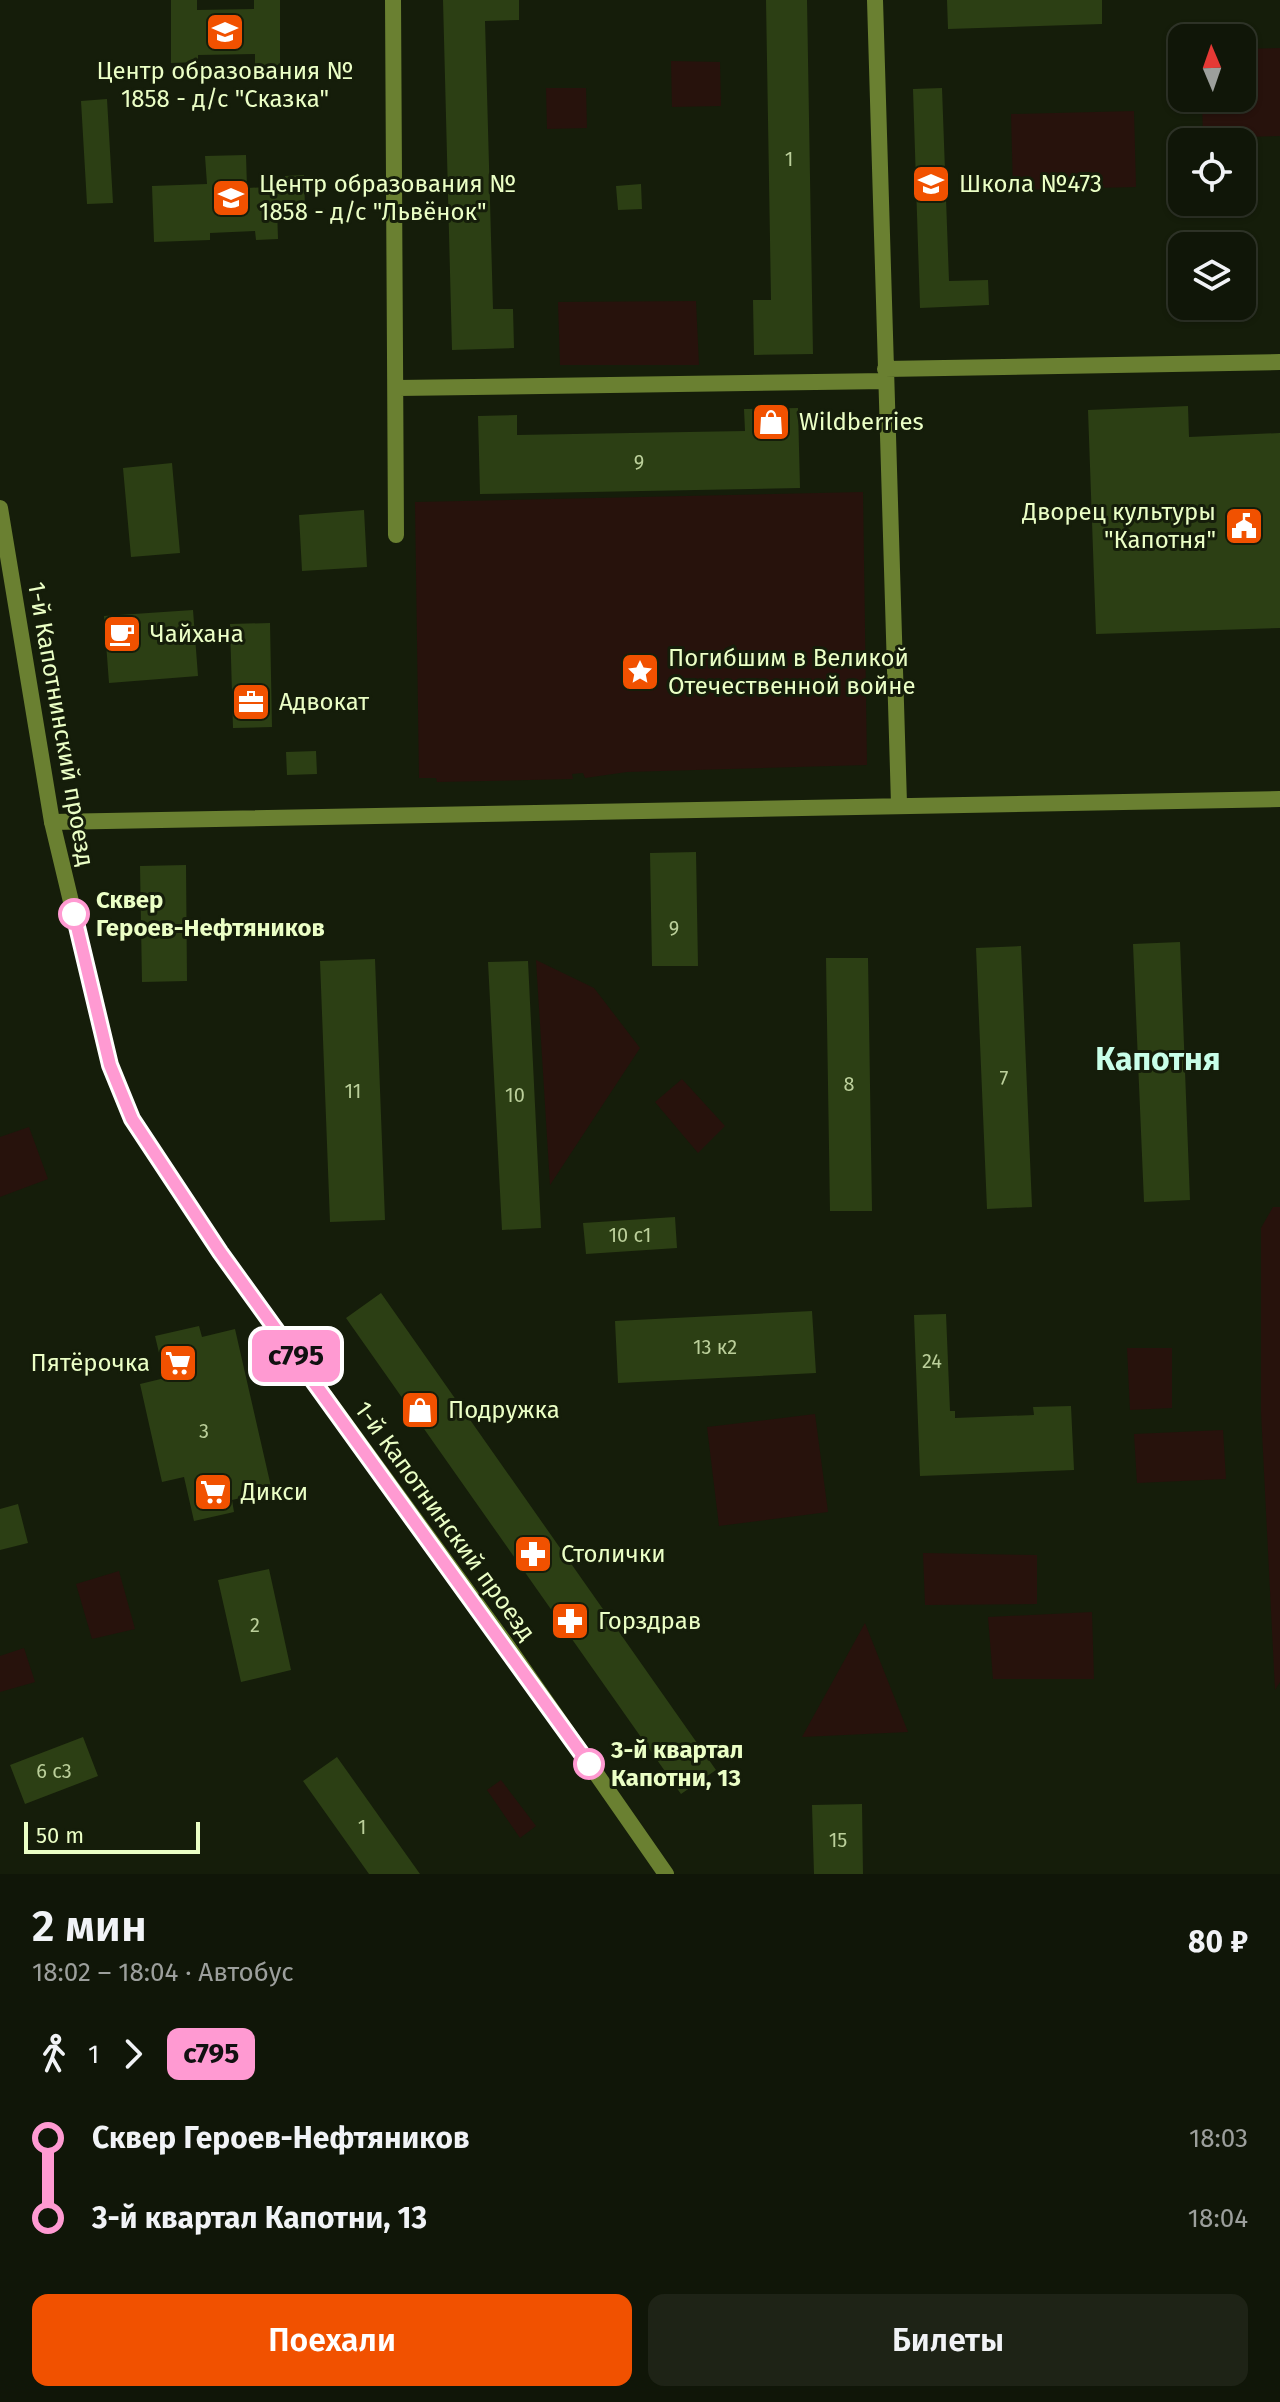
<!DOCTYPE html>
<html lang="ru">
<head>
<meta charset="utf-8">
<style>
	body { margin:0; font-family:"Fira Sans",sans-serif; background:#1e2316; color:#f1f3f6; height:100vh; display:flex; flex-direction:column; font-size:30px; white-space:nowrap }
	* { box-sizing:border-box; margin:0 }
	p { font-size:26px; color:#9c9f9c }
	.icon { flex:none; width:44px; height:44px; fill:none; stroke:currentColor; stroke-width:2; stroke-linecap:round; stroke-linejoin:round }
	.map { position:relative; height:1874px; overflow:hidden }
	.details { display:flex; flex-direction:column; background:#101608; flex:1 }
	.details>* { flex:none }
	.badge { padding:0 16px; border-radius:12px; font-size:28px; line-height:52px }
	.needle { width:52px; rotate:358deg }
	.controls { position:absolute; left:1168px; top:24px; display:grid; gap:16px }
	.controls a { display:grid; place-items:center; width:88px; height:88px; border-radius:16px; background:#101608; box-shadow:0 2px 6px #0004,0 0 0 2px #303529; font-size:40px }
	.scale { position:absolute; left:24px; bottom:20px; width:176px; box-sizing:border-box; padding-left:8px; border:4px solid #ebffc6; border-top:0; font-size:22px; line-height:28px; white-space:nowrap; color:#ebffc6; -webkit-text-stroke:6px #151d0a; paint-order:stroke }
	.map>.badge { position:absolute; translate:-50% -50%; box-shadow:0 0 0 4px #fff }
	.legs { display:flex; align-items:center; gap:12px; height:88px; padding:0 32px; font-size:26px }
	.legs p { margin-inline-start:auto }
	.head { display:flex; align-items:center; justify-content:space-between; height:136px; padding:0 32px }
	h1 { font-size:44px; font-weight:600; line-height:60px }
	.cta { display:flex; gap:16px; margin-top:auto; padding:16px 32px }
	.cta a { flex:1; height:92px; border-radius:16px; background:#f15100; color:#fff; font-size:32px; font-weight:600; line-height:92px; text-align:center }
	.cta a+a { background:#1e2316; color:#f1f3f6 }
	ul { padding:0 32px; list-style:none }
	li { display:flex; align-items:center; gap:28px; height:80px; font-size:30px }
	li i { display:grid; place-items:center; width:12px; height:100%; margin:0 10px; background:currentColor }
	li i::after { content:''; width:20px; height:20px; margin:-10px; border:6px solid; border-radius:50%; background:#101608 }
	li p { margin-inline-start:auto }
	li:first-child i { background:linear-gradient(#0000 50%,currentColor 0) }
	li:last-child i { background:linear-gradient(currentColor 50%,#0000 0) }
	.map>svg:first-child { display:block }
	.green { fill:#27120c }
	.building { fill:#2c3f14 }
	.lines { fill:none; stroke-linecap:round; stroke-linejoin:round }
	.minor { stroke:#6a8031; stroke-width:16 }
	.tertiary { stroke:#6a8031; stroke-width:16 }
	.line-1-casing { stroke:#fff; stroke-width:18 }
	.line-1 { stroke:#ff9ad2; stroke-width:12 }
	.stop-1-dot { fill:#fff; stroke:#ff9ad2; stroke-width:4 }
	.labels { text-anchor:middle; stroke-width:6; stroke-linejoin:round; paint-order:stroke }
	.number-label { font-size:20px; fill:#bbcf9a }
	.poi-label { font-size:24px; fill:#ebffc6; stroke:#151d0a; text-anchor:start }
	.street-label { font-size:24px; fill:#ebffc6; stroke:#151d0a }
	.stop-label { font-size:24px; font-weight:bold; fill:#ebffc6; stroke:#151d0a; text-anchor:start }
	.district-label { font-size:32px; font-weight:bold; fill:#c8ffe9; stroke:#151d0a }
</style>
</head>
<body>
<div class="map">
<svg width="1280" height="1874" viewBox="0 0 1280 1874">
	<rect width="100%" height="100%" fill="#151d0a"/>
	<path class="green" d="M 1280,48 L 1280,136 L 1203,138 L 1202,98 L 1242,98 L 1242,49 Z
		M 671,61 L 720,62 L 721,106 L 672,107 Z
		M 546,88 L 586,88 L 587,128 L 547,129 Z
		M 1134,111 L 1136,187 L 1013,190 L 1011,114 Z
		M 696,301 L 699,365 L 560,365 L 558,302 Z
		M 863,492 L 867,765 L 627,772 L 585,778 L 583,773 L 572,774 L 573,779 L 437,782 L 436,778 L 419,778 L 415,502 Z
		M 536,960 L 594,988 L 640,1048 L 550,1185 Z
		M 682,1079 L 725,1126 L 698,1153 L 655,1102 Z
		M 29,1127 L 48,1179 L 0,1197 L 0,1137 Z
		M 1273,1207 L 1280,1207 L 1280,1682 L 1275,1690 L 1261,1412 L 1261,1228 Z
		M 1127,1348 L 1172,1348 L 1172,1408 L 1130,1410 Z
		M 815,1414 L 828,1512 L 719,1526 L 707,1427 Z
		M 1223,1430 L 1226,1479 L 1137,1483 L 1134,1434 Z
		M 923,1553 L 1037,1555 L 1037,1604 L 925,1605 Z
		M 119,1571 L 135,1629 L 92,1639 L 76,1584 Z
		M 1092,1612 L 1094,1679 L 993,1679 L 988,1617 Z
		M 865,1623 L 908,1732 L 802,1737 Z
		M 24,1648 L 35,1682 L 0,1692 L 0,1656 Z
		M 501,1780 L 536,1826 L 520,1838 L 487,1790 Z"/>
	<path class="building" d="M 171,0 L 197,0 L 197,10 L 254,9 L 254,0 L 280,0 L 280,65 L 255,65 L 255,54 L 198,55 L 198,62 L 171,63 Z
		M 443,0 L 519,0 L 519,20 L 485,21 L 493,309 L 513,309 L 514,348 L 452,350 Z
		M 766,0 L 807,0 L 813,354 L 754,355 L 753,300 L 771,300 Z
		M 947,0 L 1102,0 L 1102,24 L 948,29 Z
		M 942,88 L 949,281 L 988,280 L 989,305 L 920,308 L 913,89 Z
		M 107,99 L 113,203 L 87,204 L 81,101 Z
		M 246,155 L 247,188 L 285,186 L 285,176 L 304,175 L 305,207 L 277,208 L 278,239 L 256,240 L 255,231 L 210,233 L 210,240 L 154,242 L 152,186 L 207,184 L 205,156 Z
		M 641,184 L 642,209 L 618,210 L 616,186 Z
		M 1188,406 L 1189,437 L 1280,433 L 1280,628 L 1096,634 L 1088,410 Z
		M 798,408 L 800,488 L 480,494 L 478,416 L 517,415 L 517,435 L 745,431 L 744,409 Z
		M 172,463 L 180,553 L 131,557 L 123,468 Z
		M 364,510 L 367,567 L 302,571 L 299,515 Z
		M 193,610 L 198,676 L 109,683 L 104,616 Z
		M 270,623 L 272,727 L 233,728 L 230,624 Z
		M 316,751 L 317,774 L 287,775 L 286,752 Z
		M 696,852 L 698,966 L 652,966 L 650,853 Z
		M 186,865 L 187,981 L 142,982 L 140,866 Z
		M 1180,942 L 1190,1200 L 1144,1202 L 1133,944 Z
		M 1021,946 L 1032,1207 L 987,1209 L 976,948 Z
		M 826,958 L 868,958 L 872,1211 L 830,1211 Z
		M 375,959 L 385,1220 L 330,1222 L 320,961 Z
		M 528,961 L 541,1228 L 502,1230 L 488,962 Z
		M 675,1217 L 677,1248 L 586,1254 L 583,1223 Z
		M 381,1293 L 716,1770 L 681,1794 L 346,1318 Z
		M 812,1311 L 816,1373 L 618,1383 L 615,1321 Z
		M 946,1314 L 950,1411 L 955,1411 L 955,1418 L 1034,1415 L 1033,1407 L 1071,1406 L 1074,1470 L 920,1476 L 914,1315 Z
		M 199,1326 L 202,1337 L 235,1329 L 272,1491 L 232,1500 L 234,1512 L 194,1521 L 184,1477 L 162,1482 L 140,1384 L 165,1378 L 155,1336 Z
		M 18,1504 L 28,1543 L 0,1550 L 0,1509 Z
		M 269,1569 L 291,1670 L 241,1682 L 218,1580 Z
		M 83,1737 L 98,1776 L 25,1804 L 10,1765 Z
		M 337,1757 L 420,1874 L 369,1874 L 303,1781 Z
		M 862,1804 L 863,1874 L 814,1874 L 812,1805 Z"/>
	<g class="lines">
		<path class="minor" d="M 393,0 L 396,535
			M 875,0 L 899,804
			M 885,369 L 1280,362
			M 398,388 L 886,381
			M 52,822 L 1280,799"/>
		<path class="tertiary" d="M 0,508 L 52,822 L 110,1065 L 132,1119 L 220,1252 L 506,1644 L 666,1874"/>
	</g>
	<g class="lines">
		<g class="line-1-casing">
			<path id="line-1" d="M 74,914 L 110,1065 L 132,1119 L 220,1252 L 589,1764"/>
		</g>
		<use href="#line-1" class="line-1"/>
	</g>
	<defs>
		<g id="school-square" transform="scale(2)"><rect x="-9" y="-9" width="18" height="18" rx="4" fill="#f15100" stroke="#151d0a"/><path d="M0-5L7-2L0 1L-7-2ZM-4 1L0 2.5L4 1V4Q0 6-4 4Z" fill="#fff"/></g>
		<g id="shop-square" transform="scale(2)"><rect x="-9" y="-9" width="18" height="18" rx="4" fill="#f15100" stroke="#151d0a"/><path d="M-5-2.5h2.3a2.7 3.5 0 0 1 5.4 0H5L5.5 6h-11ZM-1.5-2.5h3a1.5 2.3 0 0 0-3 0Z" fill="#fff"/></g>
		<g id="civic-square" transform="scale(2)"><rect x="-9" y="-9" width="18" height="18" rx="4" fill="#f15100" stroke="#151d0a"/><path d="M-.6-6.5H3V-4.5H.6V-3L4-1V1h2V6H-6V1h2V-1L-.6-3ZM-1.2 2.5V6h2.4V2.5Z" fill="#fff"/></g>
		<g id="cafe-square" transform="scale(2)"><rect x="-9" y="-9" width="18" height="18" rx="4" fill="#f15100" stroke="#151d0a"/><path d="M-5.5-4.5H6V0H3Q3 3.5 0 3.5H-2.5Q-5.5 3.5-5.5 0ZM3-3.2v2h1.7v-2ZM-6 4.5H4V6H-6Z" fill="#fff"/></g>
		<g id="sight-square" transform="scale(2)"><rect x="-9" y="-9" width="18" height="18" rx="4" fill="#f15100" stroke="#151d0a"/><path d="M0-6L1.8-2.2L6-1.7L2.9 1.2L3.7 5.4L0 3.3L-3.7 5.4L-2.9 1.2L-6-1.7L-1.8-2.2Z" fill="#fff"/></g>
		<g id="office-square" transform="scale(2)"><rect x="-9" y="-9" width="18" height="18" rx="4" fill="#f15100" stroke="#151d0a"/><path d="M-6-3h4V-5.5h4V-3h4V5H-6ZM-1-4.5V-3h2v-1.5ZM-6 0V1H6V0Z" fill="#fff"/></g>
		<g id="supermarket-square" transform="scale(2)"><rect x="-9" y="-9" width="18" height="18" rx="4" fill="#f15100" stroke="#151d0a"/><path d="M-6-5.5h2.5l.6 2H6L4.5 2H-2.5L-4.4-4H-6ZM-1.5 3.2a1.3 1.3 0 1 0 .1 0ZM3 3.2a1.3 1.3 0 1 0 .1 0Z" fill="#fff"/></g>
		<g id="pharmacy-square" transform="scale(2)"><rect x="-9" y="-9" width="18" height="18" rx="4" fill="#f15100" stroke="#151d0a"/><path d="M-2-6h4v4h4v4h-4v4h-4v-4h-4v-4h4Z" fill="#fff"/></g>
	</defs>
	<g fill-rule="evenodd">
		<use href="#school-square" x="225" y="32"/>
		<use href="#school-square" x="931" y="184"/>
		<use href="#school-square" x="231" y="198"/>
		<use href="#shop-square" x="771" y="422"/>
		<use href="#civic-square" x="1244" y="526"/>
		<use href="#cafe-square" x="122" y="634"/>
		<use href="#sight-square" x="640" y="672"/>
		<use href="#office-square" x="251" y="702"/>
		<use href="#supermarket-square" x="178" y="1363"/>
		<use href="#shop-square" x="420" y="1410"/>
		<use href="#supermarket-square" x="213" y="1492"/>
		<use href="#pharmacy-square" x="533" y="1554"/>
		<use href="#pharmacy-square" x="570" y="1621"/>
	</g>
	<g class="stop-1-dot">
		<circle cx="74" cy="914" r="14"/>
		<circle cx="589" cy="1764" r="14"/>
	</g>
	<g class="labels">
		<g class="number-label">
			<text x="789" y="166">1</text>
			<text x="639" y="469">9</text>
			<text x="674" y="935">9</text>
			<text x="1004" y="1085">7</text>
			<text x="849" y="1091">8</text>
			<text x="353" y="1098">11</text>
			<text x="515" y="1102">10</text>
			<text x="630" y="1242">10 с1</text>
			<text x="715" y="1354">13 к2</text>
			<text x="932" y="1368">24</text>
			<text x="204" y="1438">3</text>
			<text x="255" y="1632">2</text>
			<text x="54" y="1778">6 с3</text>
			<text x="362" y="1834">1</text>
			<text x="838" y="1847">15</text>
		</g>
		<g class="poi-label">
			<text x="225" y="79" text-anchor="middle">Центр образования №<tspan x="225" dy="28">1858 - д/с "Сказка"</tspan></text>
			<text x="259" y="192">Центр образования №<tspan x="259" dy="28">1858 - д/с "Львёнок"</tspan></text>
			<text x="959" y="192">Школа №473</text>
			<text x="799" y="430">Wildberries</text>
			<text x="1216" y="520" text-anchor="end">Дворец культуры<tspan x="1216" dy="28">"Капотня"</tspan></text>
			<text x="150" y="642">Чайхана</text>
			<text x="668" y="666">Погибшим в Великой<tspan x="668" dy="28">Отечественной войне</tspan></text>
			<text x="279" y="710">Адвокат</text>
			<text x="150" y="1371" text-anchor="end">Пятёрочка</text>
			<text x="448" y="1418">Подружка</text>
			<text x="241" y="1500">Дикси</text>
			<text x="561" y="1562">Столички</text>
			<text x="598" y="1629">Горздрав</text>
		</g>
		<g class="street-label">
			<text transform="translate(61 724) rotate(80)" y="8">1-й Капотнинский проезд</text>
			<text transform="translate(445 1521) rotate(54)" y="8">1-й Капотнинский проезд</text>
		</g>
		<g class="stop-label">
			<text x="96" y="908">Сквер<tspan x="96" dy="28">Героев-Нефтяников</tspan></text>
			<text x="611" y="1758">3-й квартал<tspan x="611" dy="28">Капотни, 13</tspan></text>
		</g>
		<g class="district-label">
			<text x="1158" y="1070">Капотня</text>
		</g>
	</g>
</svg>
<div class="controls">
<a><svg class="needle" viewBox="-14 -14 28 28"><path d="M0-13l5 13h-10z" fill="#e53935"/><path d="M0 13l5-13h-10z" fill="#9c9f9c"/></svg></a>
<a><svg class="icon" aria-label="locate" viewBox="0 0 24 24"><circle cx="12" cy="12" r="6"/><path d="M12 2v4M12 18v4M2 12h4M18 12h4"/></svg></a>
<a><svg class="icon" aria-label="layers" viewBox="0 0 24 24"><path d="M12 4l9 5-9 5-9-5zM3 14l9 5 9-5"/></svg></a>
</div>
<div class="scale">50 m</div>
<b class="badge" style="left:296px;top:1356px;background:#ff9ad2;color:#111">с795</b>
</div>
<section class="details">
<div class="head"><div><h1>2 мин</h1><p>18:02 – 18:04 · Автобус</p></div><b>80 ₽</b></div>
<div class="legs"><svg class="icon" aria-label="walk" viewBox="0 0 24 24"><circle cx="13" cy="4" r="2"/><path d="M13 8l-2 6 4 7M11 14l-3 7M7 12l3-4h3l4 4"/></svg>1<svg class="icon" aria-label="forward" viewBox="0 0 24 24"><path d="M9 5l7 7-7 7"/></svg><b class="badge" style="background:#ff9ad2;color:#111">с795</b></div>
<ul>
<li><i style="color:#ff9ad2"></i><b>Сквер Героев-Нефтяников</b><p>18:03</p></li>
<li><i style="color:#ff9ad2"></i><b>3-й квартал Капотни, 13</b><p>18:04</p></li>
</ul>
<div class="cta"><a>Поехали</a><a>Билеты</a></div>
</section>
</body>
</html>
